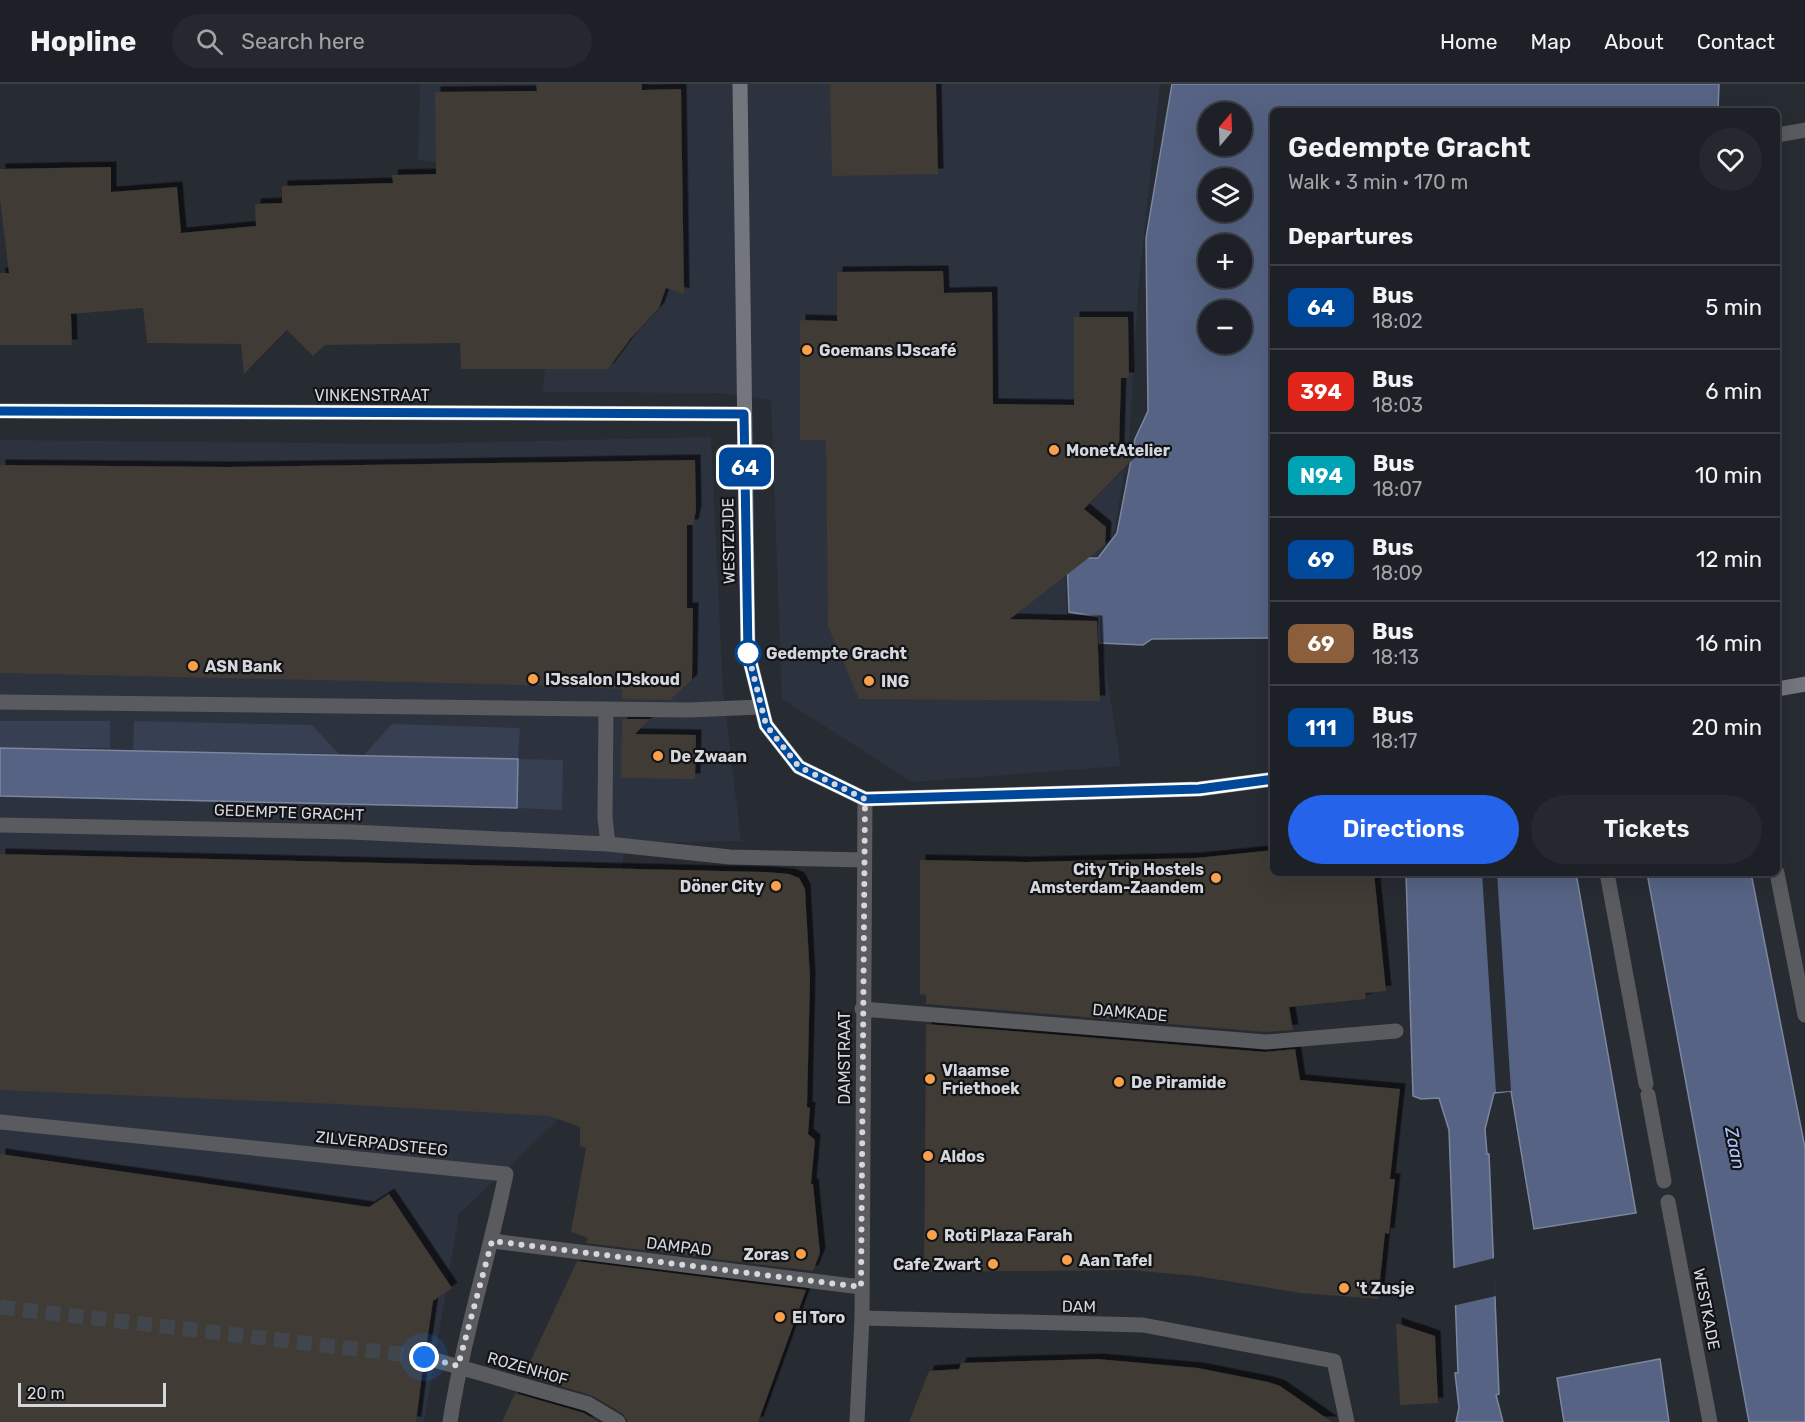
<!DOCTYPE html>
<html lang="en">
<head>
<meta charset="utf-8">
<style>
	body { margin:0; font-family:Rubik,sans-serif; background:#25282e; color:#f1f3f6; height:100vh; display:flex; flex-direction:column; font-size:22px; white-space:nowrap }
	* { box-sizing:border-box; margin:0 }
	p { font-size:20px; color:#a0a3a7 }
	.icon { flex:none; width:33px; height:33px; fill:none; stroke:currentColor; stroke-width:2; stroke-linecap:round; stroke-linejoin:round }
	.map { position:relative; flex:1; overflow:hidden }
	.sheet { position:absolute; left:1270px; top:24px; width:510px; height:768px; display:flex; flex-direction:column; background:#1d2026; border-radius:9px; box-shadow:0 6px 24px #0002,0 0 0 2px #3b3e43 }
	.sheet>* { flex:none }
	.badge { padding:0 12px; border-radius:9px; font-size:21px; line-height:39px }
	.needle { width:39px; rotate:19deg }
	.fabs { position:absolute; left:1198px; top:18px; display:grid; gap:12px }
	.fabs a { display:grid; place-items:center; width:54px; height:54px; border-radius:50%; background:#1d2026; box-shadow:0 6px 24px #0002,0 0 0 2px #3b3e43; font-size:30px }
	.scale { position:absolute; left:18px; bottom:15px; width:148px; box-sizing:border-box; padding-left:6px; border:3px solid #d5d7dc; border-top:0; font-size:16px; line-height:21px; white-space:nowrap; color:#d5d7dc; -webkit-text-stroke:4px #121316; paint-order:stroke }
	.you { position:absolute; width:30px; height:30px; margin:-15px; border:4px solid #fff; border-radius:50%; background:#1a73e8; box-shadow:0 0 0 9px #1a73e833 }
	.map>.badge { position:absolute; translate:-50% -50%; box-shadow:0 0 0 3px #fff }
	h2 { padding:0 18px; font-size:22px; line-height:54px }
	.round { display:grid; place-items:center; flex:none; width:63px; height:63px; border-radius:32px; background:#25282e }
	.headline { display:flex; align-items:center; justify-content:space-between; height:102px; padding:0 18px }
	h1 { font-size:28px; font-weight:600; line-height:45px }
	.cta { display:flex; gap:12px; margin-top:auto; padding:12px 18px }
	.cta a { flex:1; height:69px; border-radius:36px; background:#2563eb; color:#fff; font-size:24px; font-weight:600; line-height:69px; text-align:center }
	.cta a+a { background:#25282e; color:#f1f3f6 }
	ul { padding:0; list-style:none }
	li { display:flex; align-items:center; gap:18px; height:84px; padding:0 18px; border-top:2px solid #3b3e43 }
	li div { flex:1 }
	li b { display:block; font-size:22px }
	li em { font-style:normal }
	li .badge { min-width:66px; font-weight:700; text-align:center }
	header { display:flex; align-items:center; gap:36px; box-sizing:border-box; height:84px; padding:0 30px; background:#1d2026; border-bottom:2px solid #3b3e43 }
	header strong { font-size:28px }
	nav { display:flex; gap:33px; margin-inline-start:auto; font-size:21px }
	.search { width:420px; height:54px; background:#25282e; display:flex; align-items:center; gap:15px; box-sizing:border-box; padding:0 21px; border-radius:33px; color:#a0a3a7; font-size:22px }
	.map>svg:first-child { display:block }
	.built { fill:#2d323f }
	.green { fill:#373f52 }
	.water { fill:#566384; stroke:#7c869e; stroke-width:1.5; fill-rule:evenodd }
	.pier { fill:#272b32 }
	.building { fill:#403a34; filter:url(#shadow) }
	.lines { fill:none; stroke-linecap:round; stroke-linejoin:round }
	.street-tunnel { stroke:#41454c; stroke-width:15; stroke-dasharray:15 8; stroke-linecap:butt }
	.street { stroke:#5a5b5f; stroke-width:15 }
	.secondary { stroke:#73767c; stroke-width:15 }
	.line-casing { stroke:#fff; stroke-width:14 }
	.line { stroke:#004899; stroke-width:9 }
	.walk { stroke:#d5d7dc; stroke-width:6; stroke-dasharray:0 10.8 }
	.poi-dot { fill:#f8a04b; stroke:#121316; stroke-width:2 }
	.stop-dot { fill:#fff; stroke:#004899; stroke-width:3 }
	.labels { text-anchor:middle; stroke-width:4.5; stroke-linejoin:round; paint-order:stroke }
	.poi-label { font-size:16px; font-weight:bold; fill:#d5d7dc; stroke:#121316; text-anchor:start }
	.street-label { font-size:16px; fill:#d5d7dc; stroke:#121316 }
	.stop-label { font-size:16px; font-weight:bold; fill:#d5d7dc; stroke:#121316; text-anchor:start }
	.water-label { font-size:18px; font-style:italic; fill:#acc3fc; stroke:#121316 }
</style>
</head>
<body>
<header>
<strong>Hopline</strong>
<div class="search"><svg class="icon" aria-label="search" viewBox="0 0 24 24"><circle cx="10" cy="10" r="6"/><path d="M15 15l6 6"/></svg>Search here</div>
<nav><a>Home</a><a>Map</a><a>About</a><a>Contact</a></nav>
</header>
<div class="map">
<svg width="1805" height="1338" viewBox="0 0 1805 1338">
	<defs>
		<filter id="shadow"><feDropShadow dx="5.5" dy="-5.5" stdDeviation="0" flood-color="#0009"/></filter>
	</defs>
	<rect width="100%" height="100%" fill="#272b32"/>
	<path class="built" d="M 420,0 L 1160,0 L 1138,207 L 1129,361 L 1114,449 L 1097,472 L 1065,474 L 1067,531 L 1098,535 L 1121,682 L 912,698 L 782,615 L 771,316 L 716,309 L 543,308 L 555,159 L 476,84 L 418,76 Z
		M 711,353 L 723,605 L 741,757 L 627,759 L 584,945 L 556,1038 L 459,1130 L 424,1338 L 0,1338 L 0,356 L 411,360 Z"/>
	<path class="green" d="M 0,637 L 110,637 L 110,664 L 0,664 Z
		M 134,637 L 312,641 L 339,670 L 133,666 Z
		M 392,640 L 520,644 L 518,675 L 563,676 L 562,726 L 517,724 L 518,675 L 364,671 Z"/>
	<path class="water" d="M 1172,0 L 1719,0 L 1718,27 L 1274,27 L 1273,554 L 1152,555 L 1143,561 L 1099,559 L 1099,533 L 1069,528 L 1067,474 L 1098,474 L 1117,449 L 1135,355 L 1148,327 L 1146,154 ZM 1209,28 L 1242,28 L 1242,62 L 1209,62 ZM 1209,94 L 1242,94 L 1242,128 L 1209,128 ZM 1209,160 L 1242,160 L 1242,194 L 1209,194 ZM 1209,226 L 1242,226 L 1242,260 L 1209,260 Z
		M 0,664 L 518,675 L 517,724 L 0,712 Z
		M 1406,789 L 1576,789 L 1636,1129 L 1534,1145 L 1511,1007 L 1494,1009 L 1485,1045 L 1487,1070 L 1489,1070 L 1499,1310 L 1496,1311 L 1503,1338 L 1456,1338 L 1459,1324 L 1455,1289 L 1458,1289 L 1449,1046 L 1439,1014 L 1421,1015 L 1413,1012 Z
		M 1647,789 L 1751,789 L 1805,1064 L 1805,1338 L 1749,1338 Z
		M 1660,1275 L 1669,1338 L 1564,1338 L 1557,1294 Z"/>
	<path class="pier" d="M 1482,789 L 1497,789 L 1511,1007 L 1496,1008 Z
		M 1495,1174 L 1496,1212 L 1452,1222 L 1451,1185 Z"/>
	<path class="building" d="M 536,0 L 642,0 L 642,6 L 681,5 L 684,210 L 666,204 L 659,224 L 631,254 L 608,285 L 461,285 L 460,259 L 325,261 L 313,272 L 287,246 L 244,290 L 241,260 L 147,259 L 143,224 L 71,230 L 72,261 L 0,261 L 0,189 L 9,189 L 0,116 L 0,85 L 111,83 L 111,108 L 177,103 L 181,149 L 256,142 L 255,120 L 282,119 L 282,102 L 393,99 L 392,91 L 436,90 L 435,8 L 537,7 Z
		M 830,0 L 936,0 L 938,90 L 832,92 Z
		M 943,187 L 944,209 L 992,208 L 993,320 L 1074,321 L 1074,233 L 1128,233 L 1129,294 L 1121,294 L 1119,363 L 1132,376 L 1084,425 L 1106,443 L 1105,461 L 1010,535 L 1097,537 L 1100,617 L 859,615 L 828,542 L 826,356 L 800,356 L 800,236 L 837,237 L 837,188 Z
		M 695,376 L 696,427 L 693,441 L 687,441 L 687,524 L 693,524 L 692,596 L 670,616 L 622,615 L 622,605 L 493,600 L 0,589 L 0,381 L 227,383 Z
		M 622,635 L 650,635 L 635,650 L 696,651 L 695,695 L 621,694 Z
		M 1274,766 L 1274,789 L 1374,789 L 1386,907 L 1365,909 L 1366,915 L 1289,923 L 1293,946 L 1266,948 L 926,920 L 926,911 L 920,910 L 920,776 L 1026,778 L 1196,774 Z
		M 0,770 L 766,788 L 789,790 L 799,794 L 805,805 L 810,894 L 807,1023 L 810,1024 L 808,1050 L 815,1056 L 811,1100 L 813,1100 L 820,1169 L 813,1187 L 586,1159 L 588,1154 L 571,1148 L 586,1064 L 580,1062 L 580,1043 L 549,1032 L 337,1020 L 0,1006 Z
		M 926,940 L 1265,968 L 1295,965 L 1300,996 L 1400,1005 L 1390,1095 L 1395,1095 L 1389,1150 L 1385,1149 L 1378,1215 L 1301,1209 L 1195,1192 L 1131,1186 L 924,1188 Z
		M 0,1070 L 369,1123 L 389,1110 L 452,1204 L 433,1217 L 426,1264 L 418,1266 L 415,1271 L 417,1279 L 423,1283 L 416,1338 L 0,1338 Z
		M 577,1177 L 806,1206 L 758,1338 L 628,1338 L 623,1330 L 593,1312 L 524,1291 Z
		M 1396,1239 L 1435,1252 L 1438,1319 L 1400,1321 Z
		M 1097,1275 L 1198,1284 L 1268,1298 L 1280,1302 L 1332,1338 L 909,1338 L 929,1287 L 959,1285 L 961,1279 Z
		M 515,1309 L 584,1329 L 599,1338 L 502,1338 Z"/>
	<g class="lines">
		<path class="street-tunnel" d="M 0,1223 L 424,1273"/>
		<path class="street" d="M 1778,51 L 1805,46
			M 0,618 L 689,626 L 760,623
			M 606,625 L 605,734 L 608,760
			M 0,741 L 351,748 L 608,760 L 730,773 L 864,776
			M 1607,789 L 1646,1000
			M 1777,789 L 1805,931
			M 862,925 L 1266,958 L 1396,947
			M 1648,1011 L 1664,1097
			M 0,1038 L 506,1090 C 489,1173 463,1254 450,1338
			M 1668,1118 L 1710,1338
			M 492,1157 L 861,1203
			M 862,1234 L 1143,1241 L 1334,1277 L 1347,1338
			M 424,1273 L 588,1320 L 618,1338
			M 857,1338 L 862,1234 L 865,715"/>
		<path class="secondary" d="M 740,0 L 748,569 L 766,641 L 799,683 L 865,715 L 1199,705 L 1274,695
			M 0,327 L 744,330
			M 1778,605 L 1805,600"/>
	</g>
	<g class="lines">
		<g class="line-casing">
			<path id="line" d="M 0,327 L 744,330 L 748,569 L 766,641 L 799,683 L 865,715 L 1199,705 L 1274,695"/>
		</g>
		<use href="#line" class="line"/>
		<path class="walk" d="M 424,1273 L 458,1282 L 492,1157 L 861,1203 L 865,715 L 799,683 L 766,641 L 748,569"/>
	</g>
	<g class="poi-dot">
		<circle cx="807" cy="266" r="6"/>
		<circle cx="1054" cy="366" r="6"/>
		<circle cx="193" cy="582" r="6"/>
		<circle cx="533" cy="595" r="6"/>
		<circle cx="869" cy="597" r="6"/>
		<circle cx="658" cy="672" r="6"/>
		<circle cx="1216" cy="794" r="6"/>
		<circle cx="776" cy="802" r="6"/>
		<circle cx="930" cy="995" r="6"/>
		<circle cx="1119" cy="998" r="6"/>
		<circle cx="928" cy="1072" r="6"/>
		<circle cx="932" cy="1151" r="6"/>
		<circle cx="801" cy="1170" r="6"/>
		<circle cx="1067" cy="1176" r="6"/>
		<circle cx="993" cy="1180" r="6"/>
		<circle cx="1344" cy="1204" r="6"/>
		<circle cx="780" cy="1233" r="6"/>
	</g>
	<circle class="stop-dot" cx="748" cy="569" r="12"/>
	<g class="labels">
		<g class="poi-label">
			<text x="819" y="272">Goemans IJscafé</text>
			<text x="1066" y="372">MonetAtelier</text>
			<text x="205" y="588">ASN Bank</text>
			<text x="545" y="601">IJssalon IJskoud</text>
			<text x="881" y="603">ING</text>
			<text x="670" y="678">De Zwaan</text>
			<text x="1204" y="791" text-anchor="end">City Trip Hostels<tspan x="1204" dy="18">Amsterdam-Zaandem</tspan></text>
			<text x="764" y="808" text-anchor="end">Döner City</text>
			<text x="942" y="992">Vlaamse<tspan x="942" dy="18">Friethoek</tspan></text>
			<text x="1131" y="1004">De Piramide</text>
			<text x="940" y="1078">Aldos</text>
			<text x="944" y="1157">Roti Plaza Farah</text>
			<text x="789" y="1176" text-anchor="end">Zoras</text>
			<text x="1079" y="1182">Aan Tafel</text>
			<text x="981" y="1186" text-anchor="end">Cafe Zwart</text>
			<text x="1356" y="1210">'t Zusje</text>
			<text x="792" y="1239">El Toro</text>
		</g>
		<g class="street-label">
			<text x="372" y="317">VINKENSTRAAT</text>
			<text transform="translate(728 457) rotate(-91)" y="6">WESTZIJDE</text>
			<text transform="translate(289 728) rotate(2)" y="6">GEDEMPTE GRACHT</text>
			<text transform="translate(1130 928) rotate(5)" y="6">DAMKADE</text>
			<text transform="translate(844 974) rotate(-90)" y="6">DAMSTRAAT</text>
			<text transform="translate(382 1059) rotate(6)" y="6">ZILVERPADSTEEG</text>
			<text transform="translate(679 1162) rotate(7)" y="6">DAMPAD</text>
			<text transform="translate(1079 1222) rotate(1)" y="6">DAM</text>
			<text transform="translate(1707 1225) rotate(79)" y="6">WESTKADE</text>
			<text transform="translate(528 1284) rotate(16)" y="6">ROZENHOF</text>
		</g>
		<g class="stop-label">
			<text x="766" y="575">Gedempte Gracht</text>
		</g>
		<g class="water-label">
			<text transform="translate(1735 1064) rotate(79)" y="6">Zaan</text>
		</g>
	</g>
</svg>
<div class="fabs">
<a><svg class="needle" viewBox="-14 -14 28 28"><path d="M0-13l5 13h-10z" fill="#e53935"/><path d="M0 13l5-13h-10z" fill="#a0a3a7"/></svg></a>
<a><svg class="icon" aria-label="layers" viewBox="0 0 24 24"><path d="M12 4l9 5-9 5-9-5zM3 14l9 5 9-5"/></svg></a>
<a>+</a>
<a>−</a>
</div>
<div class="scale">20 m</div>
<div class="you" style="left:424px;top:1273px"></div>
<b class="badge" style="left:745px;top:383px;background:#004899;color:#fff">64</b>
<section class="sheet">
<div class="headline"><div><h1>Gedempte Gracht</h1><p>Walk · 3 min · 170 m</p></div><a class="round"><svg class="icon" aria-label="heart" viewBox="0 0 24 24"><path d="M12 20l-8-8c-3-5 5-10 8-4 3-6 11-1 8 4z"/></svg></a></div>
<h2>Departures</h2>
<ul>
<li><span class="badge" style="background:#004899;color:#fff">64</span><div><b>Bus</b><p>18:02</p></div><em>5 min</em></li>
<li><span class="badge" style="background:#e1251b;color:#fff">394</span><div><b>Bus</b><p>18:03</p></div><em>6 min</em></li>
<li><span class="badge" style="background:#00a3b4;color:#fff">N94</span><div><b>Bus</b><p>18:07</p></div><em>10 min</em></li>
<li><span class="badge" style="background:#004899;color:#fff">69</span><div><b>Bus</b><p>18:09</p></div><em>12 min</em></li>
<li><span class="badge" style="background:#8b5e3c;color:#fff">69</span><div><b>Bus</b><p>18:13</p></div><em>16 min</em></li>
<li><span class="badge" style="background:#004899;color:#fff">111</span><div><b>Bus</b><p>18:17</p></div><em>20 min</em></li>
</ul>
<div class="cta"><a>Directions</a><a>Tickets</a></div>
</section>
</div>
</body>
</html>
